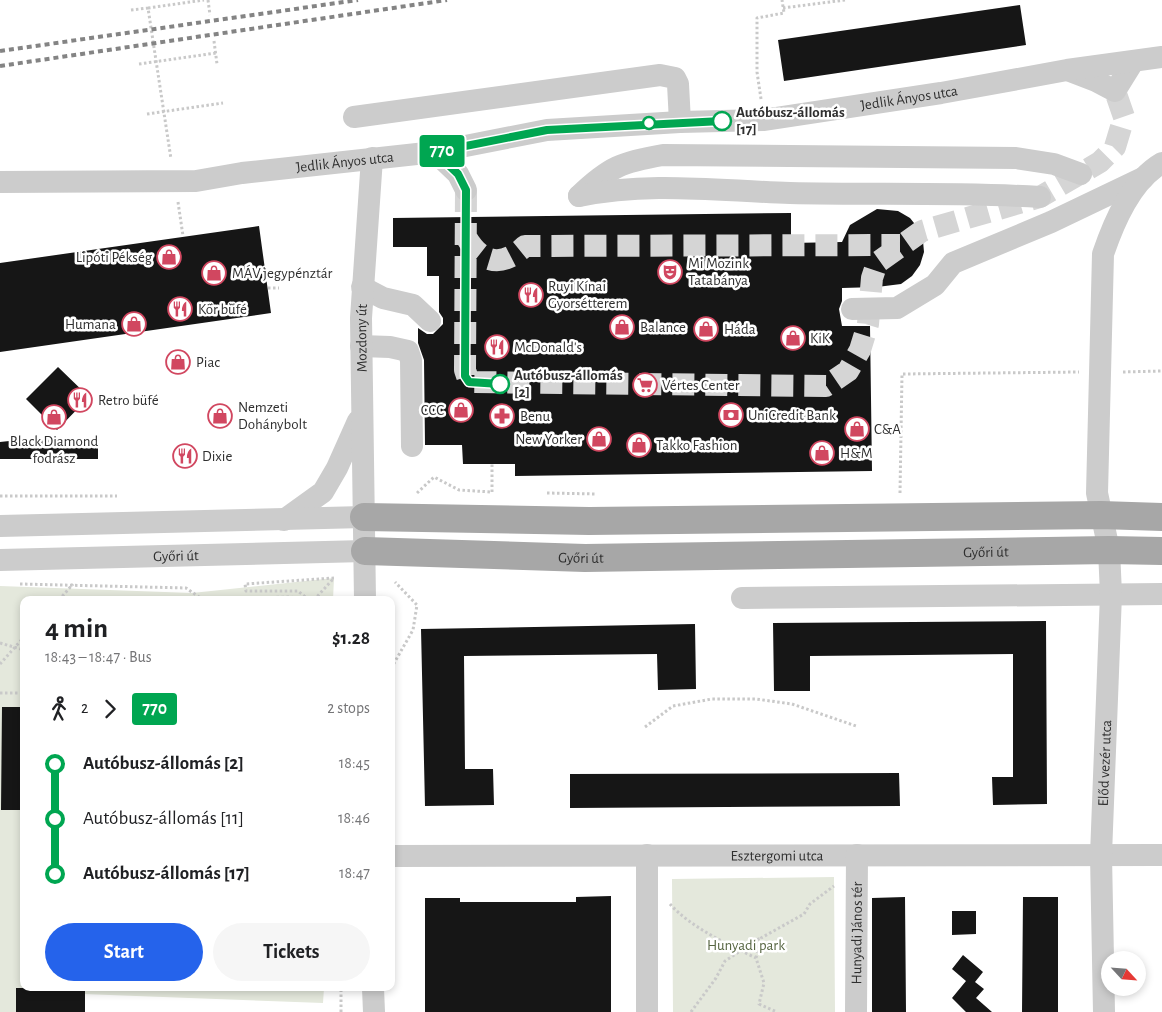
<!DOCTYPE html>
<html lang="en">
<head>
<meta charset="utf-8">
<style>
	body { margin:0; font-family:"Alegreya Sans",sans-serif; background:#f6f6f6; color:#202124; height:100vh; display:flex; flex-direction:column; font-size:19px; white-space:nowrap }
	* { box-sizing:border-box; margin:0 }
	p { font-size:16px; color:#757577 }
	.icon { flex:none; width:28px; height:28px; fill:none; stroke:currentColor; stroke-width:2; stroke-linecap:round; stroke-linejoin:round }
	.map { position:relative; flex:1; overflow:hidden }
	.side { position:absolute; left:20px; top:596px; width:375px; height:395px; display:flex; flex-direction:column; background:#fff; border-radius:10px; box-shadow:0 2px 8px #0003 }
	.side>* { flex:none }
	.badge { padding:0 10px; border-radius:4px; font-size:18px; line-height:32px }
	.needle { width:32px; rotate:116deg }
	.buttons { position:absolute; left:1101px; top:951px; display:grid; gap:10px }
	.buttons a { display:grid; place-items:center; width:45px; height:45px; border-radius:50%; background:#fff; box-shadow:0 2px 8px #0003; font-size:25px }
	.map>.badge { position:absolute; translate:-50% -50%; box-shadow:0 0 0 2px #fff }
	.legs { display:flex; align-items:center; gap:8px; height:55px; padding:0 25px; font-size:16px }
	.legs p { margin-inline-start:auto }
	.headline { display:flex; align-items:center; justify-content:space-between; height:85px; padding:0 25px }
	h1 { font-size:28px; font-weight:700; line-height:38px }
	.cta { display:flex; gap:10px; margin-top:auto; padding:10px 25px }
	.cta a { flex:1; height:58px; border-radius:30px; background:#2563eb; color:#fff; font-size:20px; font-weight:700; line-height:58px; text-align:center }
	.cta a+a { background:#f6f6f6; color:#202124 }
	ul { padding:0 25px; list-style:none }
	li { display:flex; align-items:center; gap:18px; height:55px; font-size:19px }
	li i { display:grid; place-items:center; width:8px; height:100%; margin:0 6px; background:currentColor }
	li i::after { content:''; width:12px; height:12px; margin:-6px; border:4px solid; border-radius:50%; background:#fff }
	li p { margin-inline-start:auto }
	li:first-child i { background:linear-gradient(#0000 50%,currentColor 0) }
	li:last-child i { background:linear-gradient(currentColor 50%,#0000 0) }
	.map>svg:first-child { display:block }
	.green { fill:#e4e8dc }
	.building { fill:#161616 }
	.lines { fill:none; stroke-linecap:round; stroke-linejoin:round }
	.minor-tunnel { stroke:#d5d5d5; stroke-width:22; stroke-dasharray:22 11; stroke-linecap:butt }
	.path { stroke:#c9c9c9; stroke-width:3; stroke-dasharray:2.5 2.5; stroke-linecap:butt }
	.minor { stroke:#ccc; stroke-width:22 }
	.major { stroke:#a7a7a7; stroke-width:28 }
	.rail { stroke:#848484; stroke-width:4; stroke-dasharray:5 4; stroke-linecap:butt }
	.line-1-casing { stroke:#fff; stroke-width:11 }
	.line-1 { stroke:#00a651; stroke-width:8 }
	.stop-1-dot { fill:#fff; stroke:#00a651; stroke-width:2.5 }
	.labels { text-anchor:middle; stroke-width:5; stroke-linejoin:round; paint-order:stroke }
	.street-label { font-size:15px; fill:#2f2f2f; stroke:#fff }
	.stop-label { font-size:15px; font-weight:bold; fill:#2f2f2f; stroke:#fff; text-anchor:start }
	.poi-label { font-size:15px; fill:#2f2f2f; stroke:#fff; text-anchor:start }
	.park-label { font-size:15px; fill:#576642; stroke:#fff }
</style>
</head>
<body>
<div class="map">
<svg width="1162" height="1012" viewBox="0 0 1162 1012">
	<rect width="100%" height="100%" fill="#fff"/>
	<path class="green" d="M 334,578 L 333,600 L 24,600 L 24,988 L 324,988 L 323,1003 L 83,994 L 83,1012 L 0,1012 L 0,586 L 192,593 Z
		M 834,877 L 835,1012 L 673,1012 L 672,879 Z"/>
	<path class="building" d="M 1020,5 L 1026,45 L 784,81 L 778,40 Z
		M 877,209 L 898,211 L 910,218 L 918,228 L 923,241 L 924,252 L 920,265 L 912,276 L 901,284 L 877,287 L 842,288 L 842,301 L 839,309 L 842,326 L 870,326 L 872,471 L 515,476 L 515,464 L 463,464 L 462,445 L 425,445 L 424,360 L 418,343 L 418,328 L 427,334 L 433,334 L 443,324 L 443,318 L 439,312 L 439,276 L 427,276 L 427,247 L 393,247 L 393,218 L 791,213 L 791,243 L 842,242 L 850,225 Z
		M 259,226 L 271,313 L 0,352 L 0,263 Z
		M 58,367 L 89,397 L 57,430 L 26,399 Z
		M 28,439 L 98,439 L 98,459 L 0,459 L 0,442 Z
		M 1046,621 L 1047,804 L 993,805 L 992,777 L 1013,777 L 1013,654 L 810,656 L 810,691 L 774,691 L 773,623 Z
		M 695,624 L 696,689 L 658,690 L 657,654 L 464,656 L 465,769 L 493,769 L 494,805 L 425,806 L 421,629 Z
		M 2,707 L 24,707 L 24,810 L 1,810 Z
		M 899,773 L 900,806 L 570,808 L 570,774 Z
		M 611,896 L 611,1012 L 425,1012 L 425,898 L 460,898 L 460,902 L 576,902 L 576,897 Z
		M 905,897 L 906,1012 L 872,1012 L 872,898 Z
		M 1023,897 L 1058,897 L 1058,1012 L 1022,1012 Z
		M 952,911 L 976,911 L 976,934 L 952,935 Z
		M 963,955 L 983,972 L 975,982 L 984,989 L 976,998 L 992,1012 L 966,1012 L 952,998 L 966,981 L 952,969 Z
		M 16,988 L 85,988 L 85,1012 L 16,1012 Z"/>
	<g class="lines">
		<path class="minor-tunnel" d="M 466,190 L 465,370 L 469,382 L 826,386 L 848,371 L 860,350 L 868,324 L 872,278 L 877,263 L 922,231 L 1040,197 L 1100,162 L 1115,147 L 1124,117 L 1115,91
			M 466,237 C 482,264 502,268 525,246 L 900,245"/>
		<path class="path" d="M 208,0 L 210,15
			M 148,8 L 204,0
			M 783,8 L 845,0
			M 131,10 L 148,8 L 171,159
			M 214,41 L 217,64
			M 139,64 L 216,53
			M 761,99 L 757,72 L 757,18 L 784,13 L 782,0
			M 147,114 L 223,103
			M 178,202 L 183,236
			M 268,288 L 279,288
			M 1123,372 L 1162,371
			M 492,492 L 492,464
			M 417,493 L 434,477 L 459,490 L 491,492
			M 547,493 L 596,494
			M 900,493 L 902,374 L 1079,372
			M 0,496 L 117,496
			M 20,584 L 186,588 L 202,599 L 291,597 L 303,600
			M 59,600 L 73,584
			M 309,600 L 298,591 L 246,591 L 245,584 L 334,578
			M 314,600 L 334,578
			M 0,643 L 24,650
			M 0,664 L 24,637
			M 0,693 L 24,693
			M 645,727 L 673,706 L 712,699 L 756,699 L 792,704 L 856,726
			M 392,834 L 393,665 L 413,630 L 417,605 L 395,582
			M 670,904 C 690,927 729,945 756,958 L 764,983 L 759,1004 L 777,1012
			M 756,958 L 761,938 L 804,914 L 810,904 L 834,886
			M 341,1012 L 341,988
			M 691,1012 L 716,978 L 725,961 L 760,938"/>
		<g class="minor">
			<path d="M 1070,71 L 1096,81 L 1115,91 L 1133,62"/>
			<path d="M 354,117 L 660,75 L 675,78 L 678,84 L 680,122"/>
			<path d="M 435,152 L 458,174 L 466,190"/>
			<path id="s1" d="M 0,182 L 196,181 L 242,173 L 435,152 L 547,130 L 680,122 L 763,120 L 941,93 L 1067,70 L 1162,57"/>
			<path d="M 579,196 C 609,167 622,162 663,155 L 1016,158 L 1054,164 L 1081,174"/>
			<path d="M 579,196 C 650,181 719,191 790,193 C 873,195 956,192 1040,197"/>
			<path d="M 362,287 L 383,298 L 413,305 L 430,321"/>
			<path d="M 852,309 L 897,308 L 935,285 L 953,263 L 1051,222 L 1143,178"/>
			<path d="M 361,346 L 390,347 L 408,351 L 411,360 L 412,446"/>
			<path d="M 284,520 L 323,492 L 337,468 L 358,421"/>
			<path d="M 0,526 L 364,517"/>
			<path id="s2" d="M 0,560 L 365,551"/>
			<path d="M 742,598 L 1162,594"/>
			<path id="s3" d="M 365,600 L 361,318 L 372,158"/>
			<path id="s4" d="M 391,856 L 1162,855"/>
			<path d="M 373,988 L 374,1012"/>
			<path d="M 647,1012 L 647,855"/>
			<path id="s5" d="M 856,1012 L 857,855"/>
			<path id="s6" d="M 1104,1012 L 1101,855 L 1111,594 L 1109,550 L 1097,493 L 1103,254 C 1114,222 1131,181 1162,163"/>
		</g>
		<g class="major">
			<path d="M 364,517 L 589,521 L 1101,515 L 1162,517"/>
			<path id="s7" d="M 365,551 L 585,558 L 1109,550 L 1162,551"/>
		</g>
		<path class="rail" d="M 0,51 L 358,0
			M 0,66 L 447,0"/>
	</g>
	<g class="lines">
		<g class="line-1-casing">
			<path id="line-1" d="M 500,384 L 469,382 L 465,376 L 466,190 L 458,174 L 435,152 L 547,130 L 722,121"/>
		</g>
		<use href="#line-1" class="line-1"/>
	</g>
	<defs>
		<g id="shop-ring" transform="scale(1.25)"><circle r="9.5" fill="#fff" stroke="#d14760" stroke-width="1.5"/><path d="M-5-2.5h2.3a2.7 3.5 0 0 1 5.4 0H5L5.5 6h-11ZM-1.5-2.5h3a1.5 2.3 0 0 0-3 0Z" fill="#d14760"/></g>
		<g id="theatre-ring" transform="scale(1.25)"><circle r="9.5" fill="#fff" stroke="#d14760" stroke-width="1.5"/><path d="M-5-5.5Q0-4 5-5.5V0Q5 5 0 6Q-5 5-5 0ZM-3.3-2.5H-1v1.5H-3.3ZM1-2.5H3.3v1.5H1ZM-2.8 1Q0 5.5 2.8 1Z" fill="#d14760"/></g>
		<g id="restaurant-ring" transform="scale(1.25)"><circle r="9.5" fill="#fff" stroke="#d14760" stroke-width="1.5"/><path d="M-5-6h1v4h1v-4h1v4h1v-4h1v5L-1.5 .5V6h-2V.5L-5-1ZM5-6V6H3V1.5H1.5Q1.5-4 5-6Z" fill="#d14760"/></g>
		<g id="supermarket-ring" transform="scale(1.25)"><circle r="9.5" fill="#fff" stroke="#d14760" stroke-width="1.5"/><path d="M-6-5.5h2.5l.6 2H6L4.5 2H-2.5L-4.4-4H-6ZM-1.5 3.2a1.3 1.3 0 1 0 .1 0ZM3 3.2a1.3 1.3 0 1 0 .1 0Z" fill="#d14760"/></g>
		<g id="bank-ring" transform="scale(1.25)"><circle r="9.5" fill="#fff" stroke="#d14760" stroke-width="1.5"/><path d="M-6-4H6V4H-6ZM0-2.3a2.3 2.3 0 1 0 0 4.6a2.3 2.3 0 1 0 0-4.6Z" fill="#d14760"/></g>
		<g id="pharmacy-ring" transform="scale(1.25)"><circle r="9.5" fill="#fff" stroke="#d14760" stroke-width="1.5"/><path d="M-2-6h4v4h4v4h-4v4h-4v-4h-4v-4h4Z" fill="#d14760"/></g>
	</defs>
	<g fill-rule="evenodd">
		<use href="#shop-ring" x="169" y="257"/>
		<use href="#theatre-ring" x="670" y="272"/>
		<use href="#shop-ring" x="214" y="273"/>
		<use href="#restaurant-ring" x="531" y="295"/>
		<use href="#restaurant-ring" x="180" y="309"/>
		<use href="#shop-ring" x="134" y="324"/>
		<use href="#shop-ring" x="622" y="327"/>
		<use href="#shop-ring" x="706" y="329"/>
		<use href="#shop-ring" x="793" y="338"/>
		<use href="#restaurant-ring" x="497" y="347"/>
		<use href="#shop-ring" x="178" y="362"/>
		<use href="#supermarket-ring" x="645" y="385"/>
		<use href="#restaurant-ring" x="80" y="400"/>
		<use href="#shop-ring" x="461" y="410"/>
		<use href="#bank-ring" x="731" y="415"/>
		<use href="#shop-ring" x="220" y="416"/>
		<use href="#pharmacy-ring" x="502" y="416"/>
		<use href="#shop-ring" x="54" y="417"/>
		<use href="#shop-ring" x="857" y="429"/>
		<use href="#shop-ring" x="599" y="439"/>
		<use href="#shop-ring" x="639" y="445"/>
		<use href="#shop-ring" x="822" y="453"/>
		<use href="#restaurant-ring" x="185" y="456"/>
	</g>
	<g class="stop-1-dot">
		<circle cx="722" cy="121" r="9"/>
		<circle cx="649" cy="123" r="6"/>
		<circle cx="500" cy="384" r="9"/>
	</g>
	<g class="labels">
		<g class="street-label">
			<text dy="5" stroke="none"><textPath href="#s1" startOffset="915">Jedlik Ányos utca</textPath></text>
			<text dy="5" stroke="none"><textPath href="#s1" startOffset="346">Jedlik Ányos utca</textPath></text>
			<text dy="5" stroke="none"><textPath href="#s3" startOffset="262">Mozdony út</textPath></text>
			<text dy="5" stroke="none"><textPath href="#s7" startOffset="621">Győri út</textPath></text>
			<text dy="5" stroke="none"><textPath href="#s2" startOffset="176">Győri út</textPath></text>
			<text dy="5" stroke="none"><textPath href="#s7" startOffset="216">Győri út</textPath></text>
			<text dy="5" stroke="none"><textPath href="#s6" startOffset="249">Előd vezér utca</textPath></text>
			<text dy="5" stroke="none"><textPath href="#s4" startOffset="386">Esztergomi utca</textPath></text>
			<text dy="5" stroke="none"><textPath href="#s5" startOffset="79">Hunyadi János tér</textPath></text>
		</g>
		<g class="stop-label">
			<text x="736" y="117">Autóbusz-állomás<tspan x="736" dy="17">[17]</tspan></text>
			<text x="514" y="380">Autóbusz-állomás<tspan x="514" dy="17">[2]</tspan></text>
		</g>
		<g class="poi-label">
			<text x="152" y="262" text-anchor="end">Lipóti Pékség</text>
			<text x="688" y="268">Mi Mozink<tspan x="688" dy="17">Tatabánya</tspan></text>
			<text x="232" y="278">MÁV jegypénztár</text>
			<text x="548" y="291">Ruyi Kínai<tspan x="548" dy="17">Gyorsétterem</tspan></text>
			<text x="198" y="314">Kör büfé</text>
			<text x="116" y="329" text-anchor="end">Humana</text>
			<text x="640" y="332">Balance</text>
			<text x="724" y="334">Háda</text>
			<text x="810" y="343">KiK</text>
			<text x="514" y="352">McDonald's</text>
			<text x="196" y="367">Piac</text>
			<text x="662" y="390">Vértes Center</text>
			<text x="98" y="405">Retro büfé</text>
			<text x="238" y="412">Nemzeti<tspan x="238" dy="17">Dohánybolt</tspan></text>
			<text x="444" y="415" text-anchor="end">CCC</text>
			<text x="748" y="420">UniCredit Bank</text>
			<text x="520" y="421">Benu</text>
			<text x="874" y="434">C&amp;A</text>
			<text x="582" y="444" text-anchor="end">New Yorker</text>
			<text x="54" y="446" text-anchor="middle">Black Diamond<tspan x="54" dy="17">fodrász</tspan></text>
			<text x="656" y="450">Takko Fashion</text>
			<text x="840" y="458">H&amp;M</text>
			<text x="202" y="461">Dixie</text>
		</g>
		<g class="park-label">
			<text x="746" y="950">Hunyadi park</text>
		</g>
	</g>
</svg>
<div class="buttons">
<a><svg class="needle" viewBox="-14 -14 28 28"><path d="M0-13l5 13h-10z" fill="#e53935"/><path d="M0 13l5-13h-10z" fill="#757577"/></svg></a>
</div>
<b class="badge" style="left:442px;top:151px;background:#00a651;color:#fff">770</b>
<section class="side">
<div class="headline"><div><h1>4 min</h1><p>18:43 – 18:47 · Bus</p></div><b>$1.28</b></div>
<div class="legs"><svg class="icon" aria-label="walk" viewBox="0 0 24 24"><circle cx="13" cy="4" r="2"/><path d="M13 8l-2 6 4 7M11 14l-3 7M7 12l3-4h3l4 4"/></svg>2<svg class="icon" aria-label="forward" viewBox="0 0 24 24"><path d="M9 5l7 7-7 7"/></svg><b class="badge" style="background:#00a651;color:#fff">770</b><p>2 stops</p></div>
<ul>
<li><i style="color:#00a651"></i><b>Autóbusz-állomás [2]</b><p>18:45</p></li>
<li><i style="color:#00a651"></i><span>Autóbusz-állomás [11]</span><p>18:46</p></li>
<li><i style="color:#00a651"></i><b>Autóbusz-állomás [17]</b><p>18:47</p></li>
</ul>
<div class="cta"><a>Start</a><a>Tickets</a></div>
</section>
</div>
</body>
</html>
